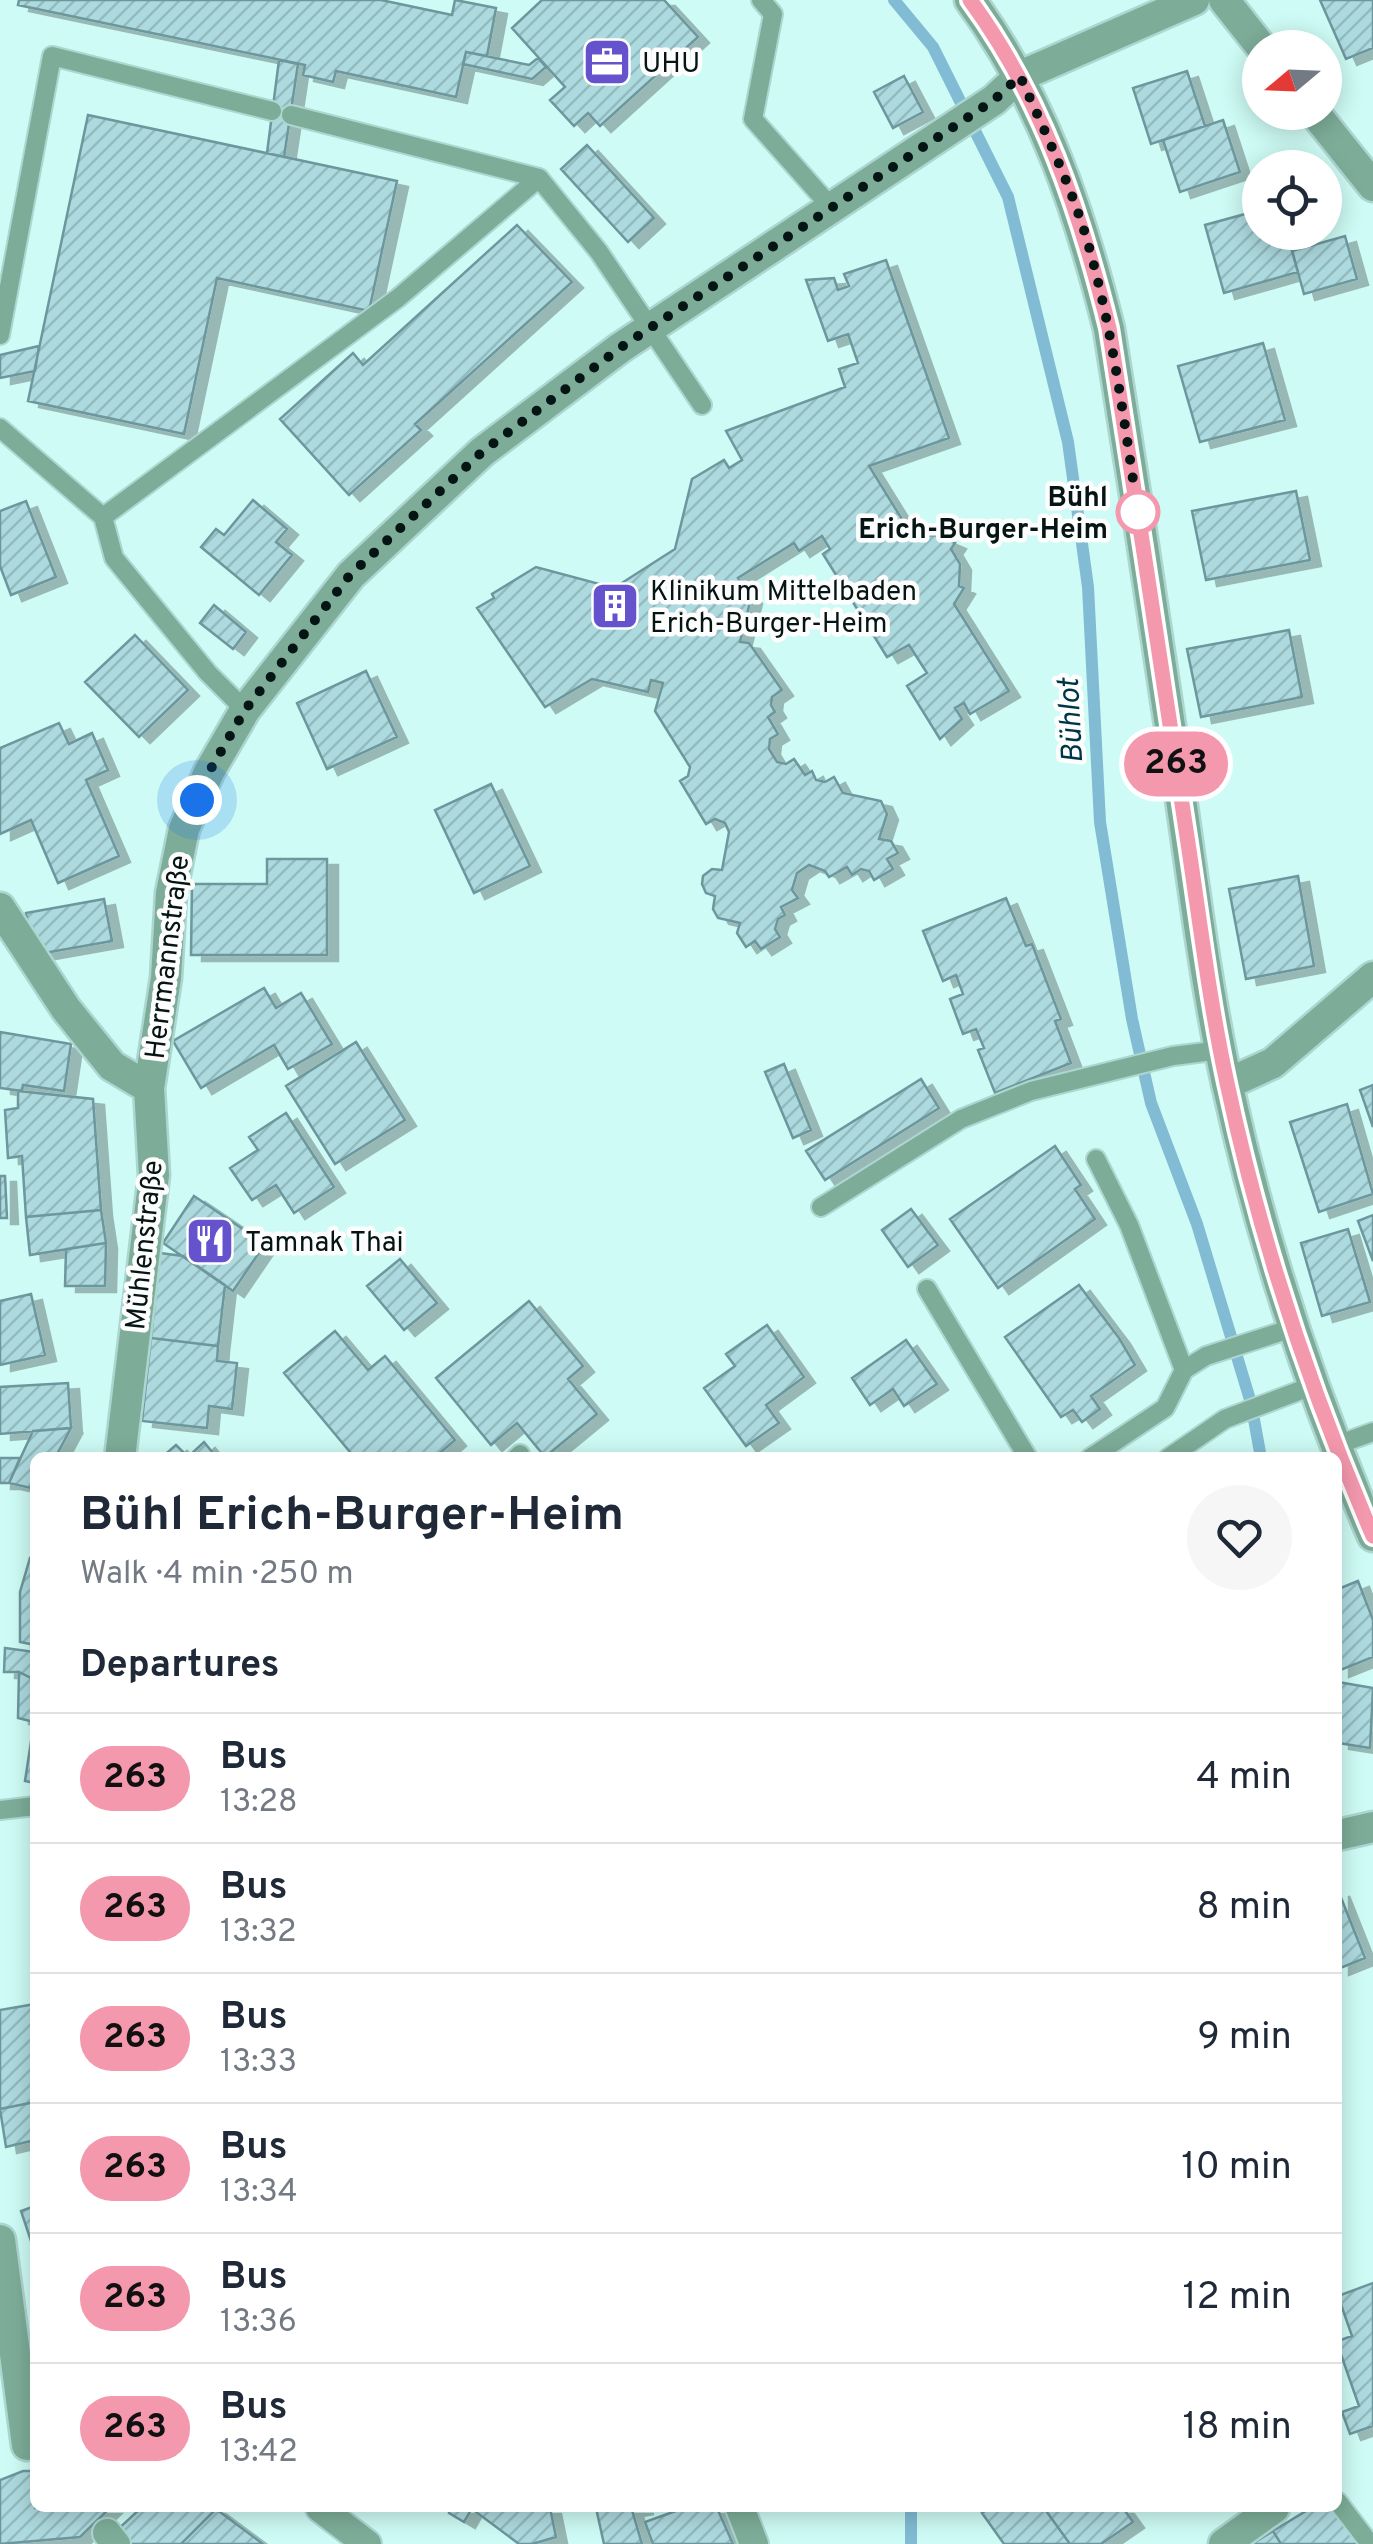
<!DOCTYPE html>
<html lang="en">
<head>
<meta charset="utf-8">
<style>
	body { margin:0; font-family:Overpass,sans-serif; background:#f6f6f7; color:#1f2937; height:100vh; display:flex; flex-direction:column; font-size:38px; white-space:nowrap }
	* { box-sizing:border-box; margin:0 }
	p { font-size:32px; color:#747a83 }
	.icon { flex:none; width:55px; height:55px; fill:none; stroke:currentColor; stroke-width:2; stroke-linecap:round; stroke-linejoin:round }
	.map { position:relative; flex:1; overflow:hidden }
	.sheet { position:absolute; left:30px; top:1452px; width:1312px; height:1060px; display:flex; flex-direction:column; background:#fff; border-radius:15px; box-shadow:0 5px 25px #0003 }
	.sheet>* { flex:none }
	.badge { padding:0 20px; border-radius:32px; font-size:35px; line-height:65px }
	.needle { width:65px; rotate:251deg }
	.tools { position:absolute; left:1242px; top:30px; display:grid; gap:20px }
	.tools a { display:grid; place-items:center; width:100px; height:100px; border-radius:50%; background:#fff; box-shadow:0 5px 25px #0003; font-size:50px }
	.you { position:absolute; width:50px; height:50px; margin:-25px; border:8px solid #fff; border-radius:50%; background:#1a73e8; box-shadow:0 0 0 15px #1a73e833 }
	.map>.badge { position:absolute; translate:-50% -50%; box-shadow:0 0 0 5px #fff }
	h2 { padding:0 50px; font-size:38px; line-height:90px }
	.round { display:grid; place-items:center; flex:none; width:105px; height:105px; border-radius:52px; background:#f6f6f7 }
	.headline { display:flex; align-items:center; justify-content:space-between; height:170px; padding:0 50px }
	h1 { font-size:48px; font-weight:700; line-height:75px }
	ul { padding:0; list-style:none }
	li { display:flex; align-items:center; gap:30px; height:130px; padding:0 50px; border-top:2px solid #e0e1e3 }
	li div { flex:1 }
	li b { display:block; font-size:38px }
	li em { font-style:normal }
	li .badge { min-width:110px; font-weight:700; text-align:center }
	.map>svg:first-child { display:block }
	.lines { fill:none; stroke-linecap:round; stroke-linejoin:round }
	.stream { stroke:#81bcd4; stroke-width:12 }
	.building { fill:url(#building-hatch); stroke:#6d979d; stroke-width:2.5; filter:url(#shadow) }
	.service-casing { stroke:#aed6d1; stroke-width:22 }
	.pedestrian-casing { stroke:#aed6d1; stroke-width:32 }
	.minor-casing { stroke:#aed6d1; stroke-width:35 }
	.tertiary-casing { stroke:#aed6d1; stroke-width:35 }
	.service { stroke:#7dad99; stroke-width:18 }
	.pedestrian { stroke:#7dad99; stroke-width:28 }
	.minor { stroke:#7dad99; stroke-width:30 }
	.tertiary { stroke:#7dad99; stroke-width:30 }
	.line-casing { stroke:#fff; stroke-width:22 }
	.line { stroke:#f498ae; stroke-width:15 }
	.walk { stroke:#051514; stroke-width:10; stroke-dasharray:0 18 }
	.stop-dot { fill:#fff; stroke:#f498ae; stroke-width:5 }
	.labels { text-anchor:middle; stroke-width:9; stroke-linejoin:round; paint-order:stroke }
	.poi-label { font-size:28px; fill:#051514; stroke:#fdfdfd; text-anchor:start }
	.stop-label { font-size:28px; font-weight:bold; fill:#051514; stroke:#fdfdfd; text-anchor:end }
	.street-label { font-size:28px; fill:#051514; stroke:#fdfdfd }
	.water-label { font-size:30px; font-style:italic; fill:#003547; stroke:#fdfdfd }
</style>
</head>
<body>
<div class="map">
<svg width="1373" height="2544" viewBox="0 0 1373 2544">
	<defs>
		<pattern id="building-hatch" width="6" height="6" patternUnits="userSpaceOnUse" patternTransform="scale(2.5)"><rect width="6" height="6" fill="#addadf"/><path d="M-1 1l2-2M0 6l6-6M5 7l2-2" fill="none" stroke="#93babe"/></pattern>
		<filter id="shadow"><feDropShadow dx="11" dy="6" stdDeviation="0" flood-color="#0004"/></filter>
	</defs>
	<rect width="100%" height="100%" fill="#cefbf5"/>
	<g class="lines">
		<path class="stream" d="M 894,0 L 933,47 L 1008,197 L 1068,442 L 1088,587 L 1100,822 L 1132,1019 L 1151,1103 L 1197,1224 L 1251,1403 L 1261,1458
			M 911,2508 L 911,2544"/>
	</g>
	<path class="building" d="M 19,0 L 381,0 L 452,15 L 455,0 L 496,8 L 487,56 L 466,52 L 456,97 L 336,71 L 333,82 L 303,75 L 305,65 L 18,5 Z
		M 542,0 L 664,0 L 698,37 L 600,126 L 588,113 L 574,126 L 550,100 L 565,87 L 512,28 Z
		M 1320,0 L 1373,0 L 1373,48 L 1346,59 Z
		M 466,52 L 529,65 L 538,58 L 546,67 L 532,79 L 463,64 Z
		M 279,60 L 298,64 L 284,157 L 267,153 Z
		M 1187,71 L 1205,126 L 1151,144 L 1133,88 Z
		M 904,76 L 923,112 L 893,128 L 874,92 Z
		M 88,115 L 397,181 L 369,311 L 217,278 L 184,434 L 28,401 Z
		M 1223,120 L 1240,172 L 1180,192 L 1163,140 Z
		M 587,145 L 654,218 L 628,242 L 561,169 Z
		M 1260,210 L 1260,232 L 1287,232 L 1298,272 L 1224,293 L 1205,225 Z
		M 517,225 L 572,282 L 415,424 L 421,430 L 349,495 L 280,419 L 353,353 L 363,365 Z
		M 1345,236 L 1357,279 L 1304,294 L 1292,251 Z
		M 886,260 L 949,438 L 869,466 L 913,537 L 936,535 L 955,543 L 951,549 L 960,564 L 959,586 L 964,588 L 954,604 L 1009,691 L 970,714 L 964,703 L 955,708 L 962,719 L 940,739 L 907,686 L 927,673 L 909,645 L 887,657 L 823,554 L 830,549 L 822,536 L 799,551 L 794,543 L 738,578 L 751,598 L 740,642 L 749,643 L 782,690 L 772,697 L 771,705 L 775,712 L 768,717 L 778,734 L 770,739 L 769,749 L 777,762 L 786,764 L 794,759 L 805,775 L 812,771 L 816,780 L 825,782 L 834,777 L 843,793 L 881,801 L 887,814 L 879,839 L 891,841 L 898,853 L 887,859 L 893,869 L 874,880 L 869,871 L 861,869 L 852,875 L 847,867 L 829,877 L 825,871 L 809,865 L 797,873 L 792,890 L 798,898 L 781,907 L 785,915 L 778,919 L 775,929 L 780,937 L 761,949 L 755,941 L 746,947 L 737,933 L 740,923 L 718,918 L 713,909 L 715,896 L 706,893 L 702,884 L 703,876 L 712,869 L 722,870 L 729,832 L 725,823 L 715,819 L 706,824 L 680,781 L 688,776 L 690,767 L 655,711 L 663,683 L 651,680 L 648,692 L 592,679 L 545,707 L 477,608 L 494,598 L 492,594 L 536,567 L 614,588 L 675,549 L 692,479 L 724,460 L 729,468 L 742,460 L 726,431 L 845,387 L 839,369 L 858,363 L 848,334 L 828,341 L 806,280 L 834,278 L 838,290 L 849,286 L 844,274 Z
		M 1263,343 L 1285,420 L 1200,442 L 1178,366 Z
		M 39,346 L 35,371 L 0,378 L 0,355 Z
		M 1296,491 L 1310,560 L 1206,580 L 1192,511 Z
		M 253,500 L 287,529 L 276,542 L 292,555 L 259,595 L 201,547 L 216,529 L 224,535 Z
		M 26,501 L 56,577 L 11,595 L 0,566 L 0,511 Z
		M 214,605 L 246,632 L 233,649 L 200,623 Z
		M 1289,630 L 1302,697 L 1201,717 L 1187,649 Z
		M 135,635 L 188,690 L 139,737 L 85,682 Z
		M 366,671 L 397,737 L 327,769 L 297,703 Z
		M 59,723 L 69,744 L 92,733 L 108,770 L 86,780 L 119,856 L 58,883 L 31,820 L 0,834 L 0,748 Z
		M 491,784 L 530,866 L 474,893 L 435,810 Z
		M 267,859 L 327,859 L 327,955 L 191,955 L 192,884 L 267,884 Z
		M 1298,876 L 1314,966 L 1246,979 L 1229,889 Z
		M 1006,898 L 1026,946 L 1032,944 L 1061,1019 L 1055,1021 L 1071,1063 L 995,1093 L 978,1050 L 984,1048 L 976,1029 L 963,1034 L 950,999 L 963,994 L 956,975 L 943,981 L 923,931 Z
		M 104,899 L 112,941 L 33,955 L 26,913 Z
		M 264,988 L 276,1008 L 301,993 L 332,1044 L 288,1069 L 274,1045 L 201,1088 L 173,1041 Z
		M 0,1032 L 71,1044 L 64,1091 L 23,1085 L 22,1091 L 0,1088 Z
		M 356,1042 L 405,1120 L 335,1164 L 286,1086 Z
		M 784,1064 L 811,1130 L 793,1138 L 765,1072 Z
		M 921,1079 L 939,1108 L 825,1180 L 806,1151 Z
		M 1373,1085 L 1373,1127 L 1360,1090 Z
		M 18,1091 L 93,1099 L 101,1210 L 26,1217 L 22,1156 L 8,1158 L 5,1110 L 18,1108 Z
		M 1347,1104 L 1373,1194 L 1319,1212 L 1290,1122 Z
		M 286,1113 L 334,1187 L 294,1213 L 276,1185 L 252,1200 L 230,1168 L 258,1150 L 249,1137 Z
		M 1055,1146 L 1081,1185 L 1075,1189 L 1095,1219 L 998,1288 L 950,1219 Z
		M 0,1176 L 5,1176 L 7,1218 L 0,1218 Z
		M 194,1196 L 265,1244 L 233,1291 L 163,1243 Z
		M 911,1209 L 938,1245 L 908,1267 L 882,1230 Z
		M 101,1210 L 106,1243 L 30,1255 L 26,1217 Z
		M 1373,1215 L 1373,1261 L 1358,1221 Z
		M 1348,1229 L 1370,1302 L 1322,1316 L 1301,1243 Z
		M 106,1243 L 105,1286 L 65,1286 L 66,1249 Z
		M 160,1253 L 183,1256 L 225,1285 L 218,1346 L 151,1338 Z
		M 400,1259 L 437,1303 L 404,1330 L 367,1286 Z
		M 1079,1285 L 1119,1338 L 1135,1365 L 1091,1396 L 1100,1409 L 1082,1422 L 1073,1410 L 1061,1417 L 1005,1337 Z
		M 31,1294 L 45,1355 L 0,1365 L 0,1301 Z
		M 529,1301 L 583,1366 L 568,1379 L 597,1414 L 545,1457 L 517,1423 L 491,1445 L 436,1378 Z
		M 767,1325 L 804,1377 L 766,1405 L 779,1423 L 746,1446 L 704,1388 L 735,1366 L 726,1354 Z
		M 335,1331 L 368,1370 L 385,1356 L 455,1440 L 434,1458 L 355,1458 L 284,1373 Z
		M 151,1338 L 218,1346 L 217,1361 L 237,1363 L 232,1409 L 209,1406 L 207,1428 L 142,1421 Z
		M 906,1340 L 937,1384 L 904,1406 L 893,1389 L 870,1405 L 852,1378 Z
		M 68,1383 L 71,1428 L 0,1434 L 0,1387 Z
		M 71,1428 L 55,1458 L 35,1458 L 35,1489 L 9,1483 L 33,1431 Z
		M 204,1442 L 217,1458 L 161,1458 L 176,1445 L 188,1457 Z
		M 0,1458 L 20,1458 L 9,1483 L 0,1483 Z
		M 30,1558 L 35,1559 L 35,1645 L 20,1642 L 20,1592 Z
		M 1358,1581 L 1373,1620 L 1373,1657 L 1338,1671 L 1338,1589 Z
		M 5,1648 L 35,1652 L 35,1680 L 19,1672 L 4,1672 Z
		M 19,1672 L 35,1680 L 35,1783 L 25,1781 L 34,1722 L 18,1718 Z
		M 1338,1682 L 1373,1688 L 1370,1748 L 1338,1743 Z
		M 1338,1890 L 1365,1958 L 1338,1969 Z
		M 35,2004 L 35,2102 L 0,2109 L 0,2010 Z
		M 35,2102 L 35,2140 L 6,2147 L 0,2109 Z
		M 35,2206 L 35,2246 L 33,2247 L 21,2211 Z
		M 1373,2283 L 1373,2426 L 1350,2434 L 1342,2412 L 1359,2406 L 1338,2346 L 1338,2341 L 1352,2336 L 1338,2296 Z
		M 23,2471 L 35,2471 L 35,2508 L 110,2508 L 80,2537 L 0,2544 L 0,2480 Z
		M 1338,2507 L 1360,2544 L 1281,2544 L 1273,2531 L 1311,2508 Z
		M 141,2508 L 214,2508 L 216,2509 L 181,2544 L 127,2544 L 116,2531 Z
		M 451,2508 L 450,2508 L 472,2508 L 464,2522 L 449,2513 Z
		M 550,2508 L 556,2537 L 532,2544 L 519,2544 L 472,2509 Z
		M 596,2508 L 643,2508 L 632,2510 L 642,2544 L 604,2544 Z
		M 684,2508 L 717,2508 L 733,2544 L 653,2544 L 645,2522 Z
		M 989,2508 L 1044,2508 L 1070,2544 L 1004,2544 L 982,2513 Z
		M 1044,2508 L 1123,2508 L 1133,2522 L 1101,2544 L 1070,2544 Z
		M 216,2509 L 263,2544 L 181,2544 Z
		M 1273,2531 L 1281,2544 L 1252,2544 Z"/>
	<g class="lines">
		<g class="service-casing">
			<path id="service" d="M 761,0 L 773,14 L 753,119 L 831,207
				M 291,115 L 539,178 L 599,252 L 702,405
				M 0,335 L 52,56 L 272,111
				M 0,428 L 103,517 L 114,558 L 208,673 L 245,710
				M 103,517 L 398,298 L 539,178
				M 1096,1159 L 1129,1225 L 1184,1370
				M 821,1207 L 961,1119 L 1031,1091 L 1173,1056 L 1221,1050
				M 927,1289 L 1028,1458
				M 1334,1446 L 1373,1432
				M 516,1458 L 520,1454
				M 1090,1458 L 1165,1408 L 1184,1370 L 1206,1356 L 1293,1328
				M 1168,1458 L 1225,1419 L 1312,1386
				M 0,1810 L 35,1806
				M 1338,2502 L 1370,2544"/>
		</g>
		<g class="pedestrian-casing">
			<path id="pedestrian" d="M 320,2508 L 367,2544
				M 740,2508 L 754,2544
				M 107,2533 L 116,2544"/>
		</g>
		<g class="minor-casing">
			<path id="minor" d="M 1224,0 L 1262,48
				M 1314,112 L 1373,186
				M 0,908 L 66,1009 L 112,1066 L 149,1088
				M 120,1458 L 154,1175 L 149,1088 L 166,978 L 171,893 L 184,829 L 209,772 L 245,710 L 351,575 L 482,452 L 620,348 L 994,100 L 1020,76 L 1194,0
				M 1338,1835 L 1373,1827
				M 0,2240 L 27,2445
				M 1224,2544 L 1274,2508"/>
		</g>
		<g class="tertiary-casing">
			<path id="tertiary" d="M 970,0 C 1042,98 1080,212 1109,329 C 1134,483 1157,638 1180,792 C 1194,889 1206,987 1227,1083 C 1261,1239 1310,1390 1373,1536
				M 1227,1084 L 1273,1063 L 1373,977"/>
		</g>
		<use href="#service" class="service"/>
		<use href="#pedestrian" class="pedestrian"/>
		<use href="#minor" class="minor"/>
		<use href="#tertiary" class="tertiary"/>
	</g>
	<g class="lines">
		<g class="line-casing">
			<path id="line" d="M 970,0 C 1042,98 1080,211 1109,328 C 1136,495 1160,663 1186,830 C 1199,914 1209,1000 1227,1083 C 1260,1239 1310,1390 1373,1536"/>
		</g>
		<use href="#line" class="line"/>
		<path class="walk" d="M 197,800 L 209,772 L 245,710 L 350,575 L 482,452 L 620,348 L 994,100 L 1020,76 C 1044,130 1070,183 1087,240 C 1114,333 1125,430 1140,526 L 1138,512"/>
	</g>
	<defs>
		<g id="office-square" transform="scale(2.5)"><rect x="-9" y="-9" width="18" height="18" rx="4" fill="#6453cc" stroke="#fdfdfd"/><path d="M-6-3h4V-5.5h4V-3h4V5H-6ZM-1-4.5V-3h2v-1.5ZM-6 0V1H6V0Z" fill="#fff"/></g>
		<g id="building-square" transform="scale(2.5)"><rect x="-9" y="-9" width="18" height="18" rx="4" fill="#6453cc" stroke="#fdfdfd"/><path d="M-4-6H4V6H1V3H-1V6H-4ZM-2.5-4.3h1.7v1.8h-1.7ZM.8-4.3h1.7v1.8H.8ZM-2.5-1h1.7V.8h-1.7ZM.8-1h1.7V.8H.8Z" fill="#fff"/></g>
		<g id="restaurant-square" transform="scale(2.5)"><rect x="-9" y="-9" width="18" height="18" rx="4" fill="#6453cc" stroke="#fdfdfd"/><path d="M-5-6h1v4h1v-4h1v4h1v-4h1v5L-1.5 .5V6h-2V.5L-5-1ZM5-6V6H3V1.5H1.5Q1.5-4 5-6Z" fill="#fff"/></g>
	</defs>
	<g fill-rule="evenodd">
		<use href="#office-square" x="607" y="62"/>
		<use href="#building-square" x="615" y="606"/>
		<use href="#restaurant-square" x="210" y="1241"/>
	</g>
	<circle class="stop-dot" cx="1138" cy="512" r="20"/>
	<g class="labels">
		<g class="poi-label">
			<text x="642" y="72">UHU</text>
			<text x="650" y="600">Klinikum Mittelbaden<tspan x="650" dy="32">Erich-Burger-Heim</tspan></text>
			<text x="245" y="1251">Tamnak Thai</text>
		</g>
		<g class="stop-label">
			<text x="1108" y="506">Bühl<tspan x="1108" dy="32">Erich-Burger-Heim</tspan></text>
		</g>
		<g class="street-label">
			<text transform="translate(166 957) rotate(-83)" y="10">Herrmannstraße</text>
			<text transform="translate(143 1245) rotate(-84)" y="10">Mühlenstraße</text>
		</g>
		<g class="water-label">
			<text transform="translate(1070 721) rotate(-93)" y="10">Bühlot</text>
		</g>
	</g>
</svg>
<div class="tools">
<a><svg class="needle" viewBox="-14 -14 28 28"><path d="M0-13l5 13h-10z" fill="#e53935"/><path d="M0 13l5-13h-10z" fill="#747a83"/></svg></a>
<a><svg class="icon" aria-label="locate" viewBox="0 0 24 24"><circle cx="12" cy="12" r="6"/><path d="M12 2v4M12 18v4M2 12h4M18 12h4"/></svg></a>
</div>
<div class="you" style="left:197px;top:800px"></div>
<b class="badge" style="left:1176px;top:764px;background:#f498ae;color:#111">263</b>
<section class="sheet">
<div class="headline"><div><h1>Bühl Erich-Burger-Heim</h1><p>Walk · 4 min · 250 m</p></div><a class="round"><svg class="icon" aria-label="heart" viewBox="0 0 24 24"><path d="M12 20l-8-8c-3-5 5-10 8-4 3-6 11-1 8 4z"/></svg></a></div>
<h2>Departures</h2>
<ul>
<li><span class="badge" style="background:#f498ae;color:#111">263</span><div><b>Bus</b><p>13:28</p></div><em>4 min</em></li>
<li><span class="badge" style="background:#f498ae;color:#111">263</span><div><b>Bus</b><p>13:32</p></div><em>8 min</em></li>
<li><span class="badge" style="background:#f498ae;color:#111">263</span><div><b>Bus</b><p>13:33</p></div><em>9 min</em></li>
<li><span class="badge" style="background:#f498ae;color:#111">263</span><div><b>Bus</b><p>13:34</p></div><em>10 min</em></li>
<li><span class="badge" style="background:#f498ae;color:#111">263</span><div><b>Bus</b><p>13:36</p></div><em>12 min</em></li>
<li><span class="badge" style="background:#f498ae;color:#111">263</span><div><b>Bus</b><p>13:42</p></div><em>18 min</em></li>
</ul>
</section>
</div>
</body>
</html>
